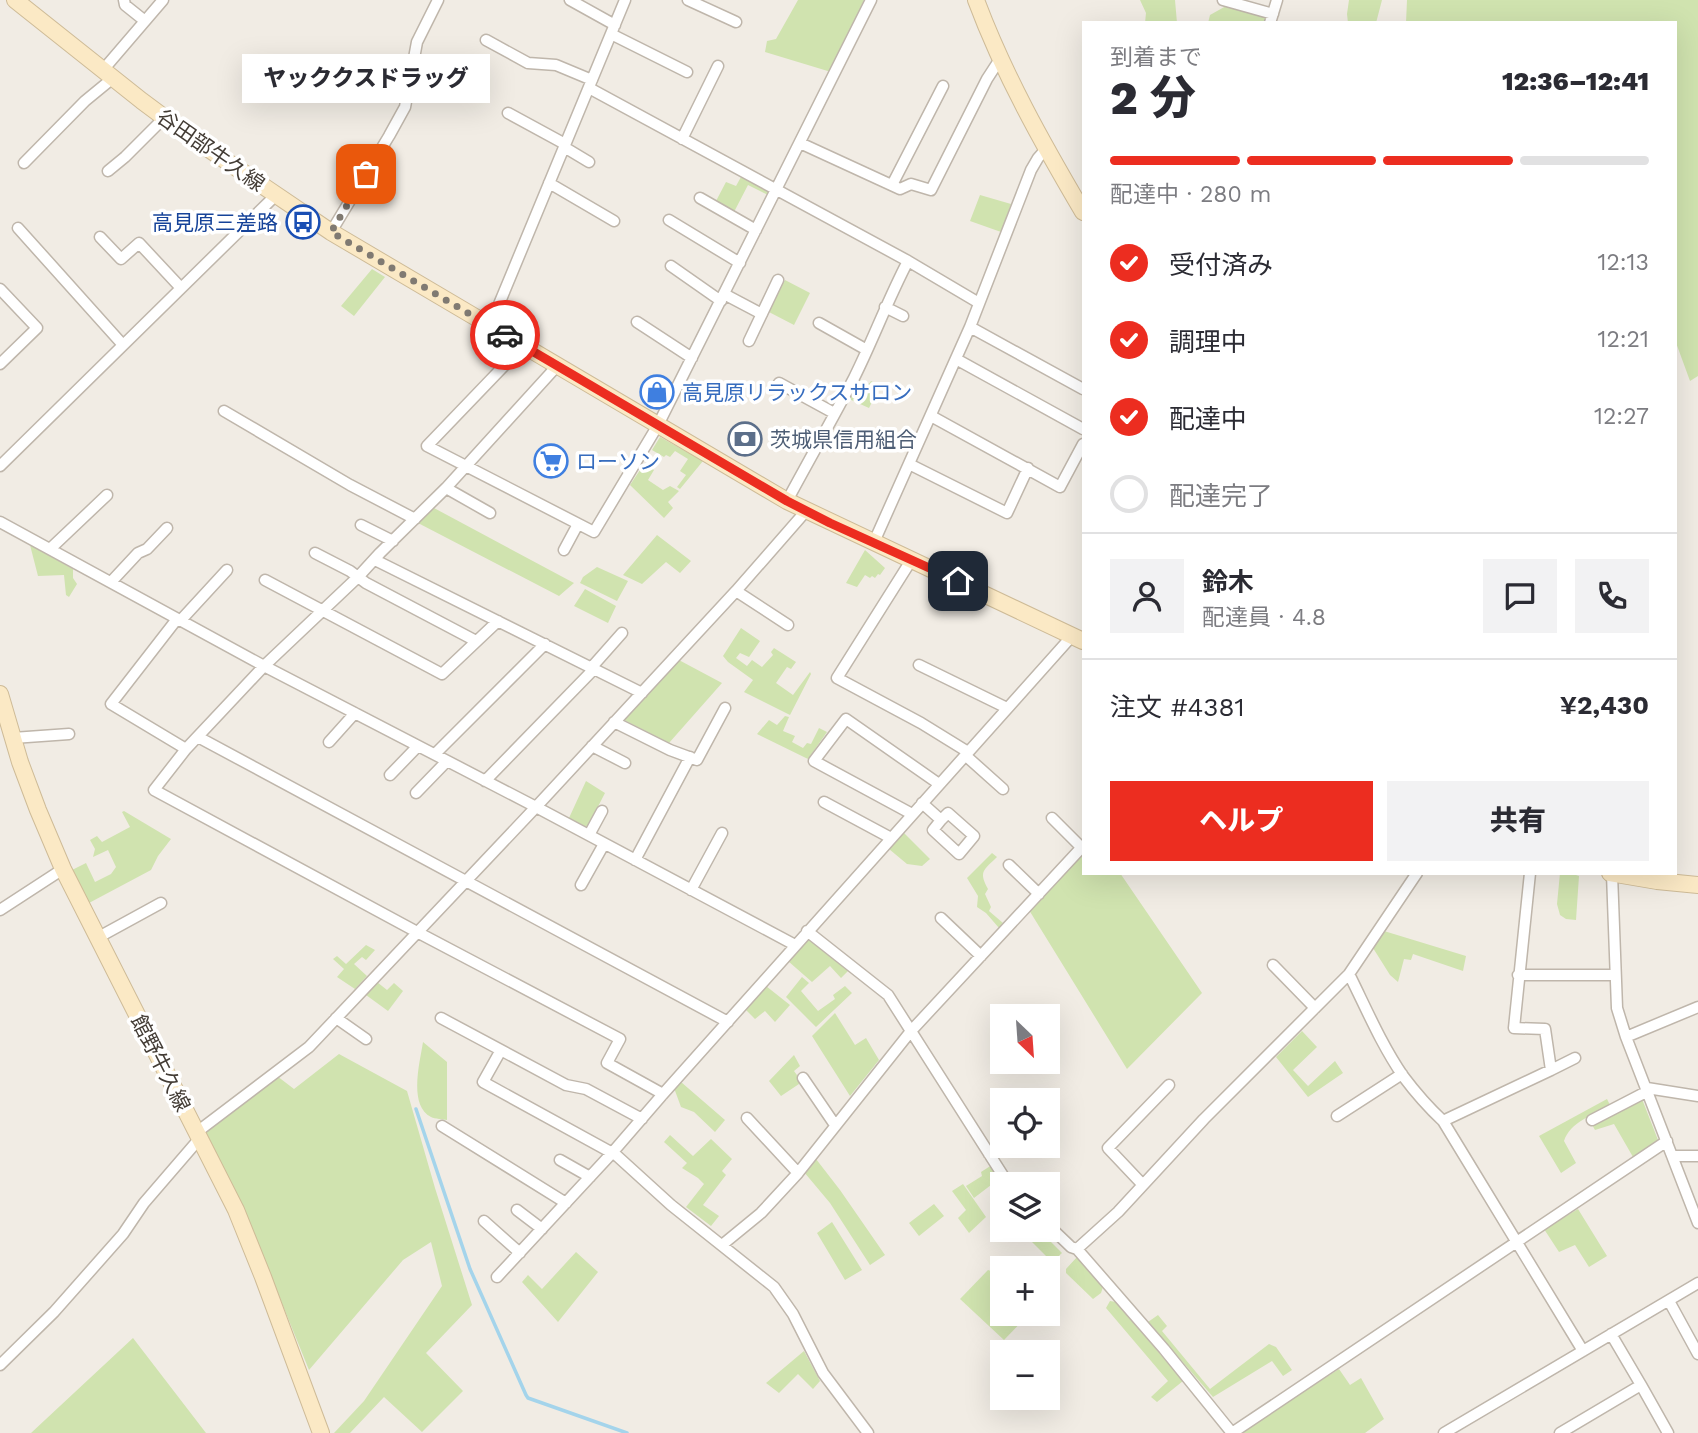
<!DOCTYPE html>
<html lang="ja">
<meta charset="utf-8">
<style>
body{margin:0;font-family:"Work Sans","Noto Sans JP",sans-serif;background:#f2f2f3;color:#2b2b33;height:100vh;display:flex;flex-direction:column;font-size:26px;white-space:nowrap}
*{box-sizing:border-box;margin:0}
p{font-size:23px;color:#7c7c81}
.icon{flex:none;width:38px;height:38px;fill:none;stroke:currentColor;stroke-width:2;stroke-linecap:round;stroke-linejoin:round}
.map{position:relative;flex:1;overflow:hidden}
.side{position:absolute;left:1082px;top:21px;width:595px;height:854px;display:flex;flex-direction:column;background:#fff;border-radius:0px;box-shadow:0 7px 28px #0002}
.side>*{flex:none}
.needle{width:46px;rotate:155deg}
.fabs{position:absolute;left:990px;top:1004px;display:grid;gap:14px}
.fabs a{display:grid;place-items:center;width:70px;height:70px;border-radius:0px;background:#fff;box-shadow:0 7px 28px #0002;font-size:35px}
.pin{position:absolute;display:grid;place-items:center;width:60px;height:60px;color:#fff;margin:-30px;border-radius:14px;box-shadow:0 4px 10px #0006}
.courier{position:absolute;display:grid;place-items:center;width:70px;height:70px;margin:-35px;border:5px solid #ec2d20;border-radius:50%;background:#fff;color:#222;box-shadow:0 2px 9px #0007}
.bubble{position:absolute;height:49px;border-radius:0px;background:#fff;box-shadow:0 7px 28px #0002;font-size:23px;font-weight:800;line-height:49px;text-align:center}
.headline em{font-style:normal;font-weight:800}
.headline div{display:flex;flex-direction:column-reverse}
.headline{display:flex;align-items:center;justify-content:space-between;height:119px;padding:0 28px}
h1{font-size:46px;font-weight:800;line-height:52px}
.bar{display:grid;grid-template-columns:repeat(4,1fr);gap:10px 7px;align-content:center;height:84px;padding:0 28px}
.bar i{height:9px;border-radius:5px;background:#e1e1e2}
.bar .selected{background:#ec2d20}
.bar p{grid-column:span 4}
.line{display:flex;align-items:center;gap:18px;padding:0 28px;border-top:2px solid #e1e1e2}
.line div{flex:1}
.round{display:grid;place-items:center;flex:none;width:74px;height:74px;border-radius:0px;background:#f2f2f3}
ol{padding:0 28px;list-style:none}
li{display:flex;align-items:center;gap:21px;height:77px}
li p{margin-inline-start:auto}
li .icon{padding:7px;border-radius:50%;background:#ec2d20;color:#fff;stroke-width:4}
li:last-child{color:#7c7c81}
li i{width:38px;height:38px;border:4px solid #e1e1e2;border-radius:50%}
.button{display:flex;gap:14px;margin-top:auto;padding:14px 28px}
.button a{flex:1;height:80px;border-radius:0px;background:#ec2d20;color:#fff;font-size:28px;font-weight:800;line-height:80px;text-align:center}
.button a+a{background:#f2f2f3;color:#2b2b33}
.map>svg:first-child{display:block}
.green{fill:#d0e3af}
.lines{fill:none;stroke-linecap:round;stroke-linejoin:round}
.stream{stroke:#a4d4eb;stroke-width:3.5}
.street-casing{stroke:#bfb6ab;stroke-width:13}
.secondary-casing{stroke:#cebb97;stroke-width:18}
.street{stroke:#fff;stroke-width:10}
.secondary{stroke:#fbe9c5;stroke-width:16}
.done{stroke:#807a72;stroke-width:7;stroke-dasharray:0 12.6}
.route{stroke:#ec2d20;stroke-width:9}
.labels{text-anchor:middle;dominant-baseline:central;stroke-width:7;stroke-linejoin:round;paint-order:stroke}
.street-label{font-size:21px;fill:#433c35;stroke:#fff}
.transit-label{font-size:21px;fill:#164399;stroke:#fff;text-anchor:end}
.shop-label{font-size:21px;fill:#366cbe;stroke:#fff;text-anchor:start}
.service-label{font-size:21px;fill:#4e5e75;stroke:#fff;text-anchor:start}
</style>
<div class="map">
<svg width="1698" height="1433" viewBox="0 0 1698 1433">
<rect width="100%" height="100%" fill="#f1ece4"/>
<path class="green" d="M798,0H864L831,72L765,52L767,41L776,39Z
M1140,0H1175L1177,23H1145L1146,13Z
M1349,0H1382L1376,23H1348L1347,14Z
M1407,0H1698V376L1690,381L1675,340V23H1406Z
M1226,6L1266,17L1264,23H1208L1210,15Z
M741,177L770,192L768,195L748,185L734,212L716,201L726,182L736,186Z
M980,195L1011,204L1001,232L970,221Z
M372,269L385,277L354,316L341,306Z
M785,280L810,293L794,325L767,311Z
M858,379L868,385L871,381L880,386L869,408L849,399Z
M660,437L703,461L680,489L677,487L686,475L680,471L688,459L675,451L670,457L666,455L664,457L652,450Z
M644,464L654,470L648,480L663,490L670,486L679,491L668,502L673,508L664,518L630,485Z
M434,508L574,583L559,596L418,523Z
M657,535L691,561L680,573L666,562L642,584L623,575Z
M30,545L73,569V578L77,584L69,597L66,595L64,575L38,576Z
M865,550L885,568L880,575L878,574L875,578L872,576L870,578L865,575L857,587L846,583Z
M597,567L628,581L617,601L580,583L583,577Z
M585,589L616,606L608,623L574,606Z
M741,628L760,641L749,657L740,653L736,658L747,666L752,660L762,667L773,655L771,652L774,648L796,662L791,669L787,667L776,683L793,695L810,672L811,674L790,715L744,692L753,680L728,662L723,656Z
M677,659L722,683L669,743L622,719Z
M785,716L789,717L783,731L795,736L792,742L803,748L807,743L811,744L819,728L827,732L808,759L757,734L769,720L777,725Z
M586,781L605,793L588,826L585,827L569,818Z
M124,811L171,839L158,856L151,870L89,903L72,870L86,863L95,882L111,874L116,867L108,850L93,857L95,849L90,840L97,836L102,842L130,827L122,812Z
M904,833L930,859L922,866L907,864L889,849Z
M992,853L997,857C984,870 978,871 988,889L985,894L991,907L989,911L1003,923L999,928L986,913L977,907L978,896L967,878Z
M1083,854V873H1120L1202,993L1127,1069L1029,910Z
M1560,873H1570L1579,876L1576,920L1566,919L1560,915L1557,904Z
M1384,931L1466,956L1463,971L1413,954L1411,960L1404,959L1398,982L1390,975L1373,948Z
M809,939L848,971L841,978L830,966L812,982L788,961Z
M366,945L375,950L366,960L362,957L354,964L367,976L355,989L337,977L344,969L333,959L337,956L346,964Z
M802,977L809,983L801,991L818,1011L835,999L833,995L845,986L852,993L816,1027L786,997Z
M377,982L387,990L394,983L403,991L388,1011L366,995Z
M766,986L790,1005L775,1022L765,1011L755,1019L746,1010Z
M835,1013L855,1045L866,1038L879,1060L850,1096L812,1036Z
M1302,1031L1317,1047L1293,1070L1308,1086L1335,1061L1343,1073L1308,1097L1276,1057Z
M423,1042L447,1062V1120C443,1119 435,1119 431,1117C408,1105 420,1062 423,1042Z
M339,1054L407,1091L435,1188L472,1305L426,1353L463,1391L422,1432L384,1397L350,1433H334L364,1401L442,1286L431,1242L403,1260L309,1370L245,1212L205,1132L277,1076L294,1089Z
M794,1055L800,1066L794,1071L802,1082L781,1096L769,1081Z
M681,1082L725,1120L715,1132L694,1112L681,1107L674,1088Z
M1607,1099L1610,1105C1593,1115 1570,1122 1564,1141L1576,1163L1561,1173L1539,1136Z
M1642,1099L1658,1140L1651,1146L1633,1157L1614,1124L1595,1130L1591,1123Z
M670,1135L693,1156L711,1139L732,1159L722,1171L726,1175L703,1205L719,1216L711,1226L686,1207L704,1184L698,1178L682,1168L687,1163L664,1142Z
M816,1159L840,1190L885,1255L870,1265L830,1203L804,1172Z
M992,1165L1001,1183L995,1189L991,1185L974,1198L966,1186L982,1176L981,1172Z
M963,1184L986,1217L969,1233L958,1218L966,1210L952,1191Z
M934,1204L944,1216L919,1236L909,1223Z
M1578,1209L1607,1256L1589,1267L1575,1245L1559,1252L1544,1229Z
M832,1222L862,1270L845,1280L817,1233Z
M1020,1230H1039L1062,1253L1048,1266L1041,1269L1039,1266L1047,1257Z
M576,1252L598,1272L558,1322L522,1282L528,1275L542,1289Z
M1077,1257L1103,1287L1101,1293L1093,1299L1066,1273V1269Z
M988,1270L994,1272L1003,1280V1314H1029L1004,1340L960,1299Z
M1110,1301L1116,1302L1183,1381L1157,1402L1151,1397L1168,1381L1106,1308Z
M1158,1315L1167,1326L1162,1331L1210,1389L1269,1344L1276,1347L1292,1370L1283,1376L1272,1361L1213,1397L1148,1322Z
M133,1338L206,1433H31Z
M804,1351L820,1381L813,1389L798,1374L779,1393L766,1383Z
M1339,1369L1350,1385L1361,1378L1384,1419L1365,1433H1239Z"/>
<g class="lines">
<path class="stream" d="M416,1109L470,1269L526,1395L528,1398L627,1433"/>
<defs>
<path id="street" d="M124,0L125,5L145,21
M570,0L615,25
M688,0L736,22
M1223,0L1273,14
M1270,23L1277,0
M611,34L687,72
M486,40L528,63L556,65L592,80
M103,70L163,0
M589,88L908,261L979,303
M508,113L565,144
M682,139L718,66
M800,143L900,189L911,184L931,190L987,79L1000,59
M564,147L589,162
M24,163L85,101L113,78
M108,171L125,157L164,118
M549,183L614,221
M892,185L943,86
M700,198L756,230
M669,220L740,263
M18,228L123,345
M331,232L389,136L405,107L417,42L438,0
M100,237L121,259L139,243L181,288
M671,266L721,301
M0,289L37,328L0,364
M724,294L762,314
M885,307L903,316
M637,322L692,358
M819,323L867,350
M490,326L625,0
M970,327L1083,389
M749,341L778,280
M523,346L427,446L594,532L658,425L871,0
M956,359L1083,429
M557,366L446,488L380,553L358,577L264,666L186,749L154,790L417,932L620,1039L607,1063L663,1094
M779,383L834,413
M224,411L350,485L415,519
M931,416L1060,487L1083,444
M909,464L1007,513L1028,468
M0,466L276,195
M446,488L490,513
M787,501C809,460 832,420 854,378C873,340 888,299 908,261
M0,522L264,666L536,807L795,945
M361,525L393,541
M874,542L970,327L1031,170L1038,158L1046,149
M50,549L107,495
M564,550L578,524
M315,553L350,571L366,583L476,641
M912,559L837,678L921,723L968,752
M375,560L642,693
M265,580L442,674L498,621
M111,582L138,553L147,549L167,528
M736,591L788,625
M177,619L111,704L186,749
M181,620L227,570
M919,665L1007,708
M591,668L622,633
M614,722L670,750L697,760L725,708
M198,737L728,1022
M13,738L69,734
M329,742L355,713
M592,746L625,763
M435,754L545,644
M965,755L1003,789
M390,775L418,746
M485,781L594,669
M416,793L447,761
M824,802L891,838
M922,803L941,820L933,830L959,854L974,836L948,813L941,820
M912,814L814,761L846,719L939,784
M1052,818L1082,848
M589,835L602,811
M635,860L690,757
M1009,865L1039,894
M1612,874L1617,1008L1626,1037L1698,1223
M581,885L604,844
M691,890L722,833
M0,910L63,869
M941,918L981,956
M807,931L888,995L1009,1185
M97,938L161,903
M1273,965L1315,1008
M1349,974C1366,1008 1381,1044 1403,1076C1415,1092 1428,1107 1443,1121L1583,1351
M1518,975H1615
M336,1018L366,1039
M441,1018L566,1085L586,1089L642,1119
M1626,1037L1698,1007
M501,1050L483,1082L616,1155L671,1205L774,1287L793,1314L823,1373L868,1433
M1551,1070L1575,1058
M803,1078L835,1125
M1647,1088L1698,1096
M1337,1116L1402,1074
M747,1118L798,1173
M1592,1120L1648,1091
M1443,1121L1551,1070L1545,1029L1514,1028L1530,873
M442,1126L566,1203
M197,1132L309,1047L536,807L736,591L806,511
M989,1154L1003,1145
M1672,1156H1698
M560,1160L590,1177
M1143,1185L1108,1148L1169,1085
M517,1210L542,1229
M484,1221L520,1253
M1048,1225L1071,1247L1077,1249L1164,1349L1232,1433
M722,1245L761,1213L798,1173L911,1031L1083,846
M1077,1249L1118,1212L1204,1119L1349,974L1417,873
M497,1277L612,1153L663,1094L1072,636
M1669,1301L1698,1354
M0,1365L54,1312L123,1234L144,1203L200,1138
M1641,1385L1668,1433
M1232,1433L1667,1141
M1444,1433L1698,1283
M1560,1433L1641,1385L1611,1334"/>
<path id="secondary" d="M15,0L142,101L185,133L331,232L787,501L1083,641
M976,0C1004,75 1043,144 1083,212
M0,694L20,762L38,810L63,869L236,1210L263,1277L321,1433
M1610,873L1657,881L1698,885"/>
</defs>
<use href="#street" class="street-casing"/>
<use href="#secondary" class="secondary-casing"/>
<use href="#street" class="street"/>
<use href="#secondary" class="secondary"/>
</g>
<g class="lines">
<path class="done" d="M366,174L331,232L505,335"/>
<path class="route" d="M505,335L787,501L830,523L958,581"/>
</g>
<defs>
<symbol id="bus-ring" viewBox="-11 -11 22 22"><circle r="9.5" fill="#fff" stroke="#1a4fb4" stroke-width="1.5"/><path d="M-5-6H5V4H4V6H2V4H-2V6H-4V4H-5ZM-3.5-4V0h7V-4ZM-3.5 1.2v1.5H-2V1.2ZM2 1.2v1.5H3.5V1.2Z" fill="#1a4fb4"/></symbol>
<symbol id="shop-ring" viewBox="-11 -11 22 22"><circle r="9.5" fill="#fff" stroke="#3f7fe0" stroke-width="1.5"/><path d="M-5-2.5h2.3a2.7 3.5 0 0 1 5.4 0H5L5.5 6h-11ZM-1.5-2.5h3a1.5 2.3 0 0 0-3 0Z" fill="#3f7fe0"/></symbol>
<symbol id="bank-ring" viewBox="-11 -11 22 22"><circle r="9.5" fill="#fff" stroke="#5c6f8a" stroke-width="1.5"/><path d="M-6-4H6V4H-6ZM0-2.3a2.3 2.3 0 1 0 0 4.6a2.3 2.3 0 1 0 0-4.6Z" fill="#5c6f8a"/></symbol>
<symbol id="supermarket-ring" viewBox="-11 -11 22 22"><circle r="9.5" fill="#fff" stroke="#3f7fe0" stroke-width="1.5"/><path d="M-6-5.5h2.5l.6 2H6L4.5 2H-2.5L-4.4-4H-6ZM-1.5 3.2a1.3 1.3 0 1 0 .1 0ZM3 3.2a1.3 1.3 0 1 0 .1 0Z" fill="#3f7fe0"/></symbol>
</defs>
<g fill-rule="evenodd">
<use href="#bus-ring" x="284" y="203" width="38" height="38"/>
<use href="#shop-ring" x="638" y="373" width="38" height="38"/>
<use href="#bank-ring" x="726" y="420" width="38" height="38"/>
<use href="#supermarket-ring" x="532" y="442" width="38" height="38"/>
</g>
<g class="labels">
<g class="street-label">
<text transform="translate(211 150) rotate(35)">谷田部牛久線</text>
<text transform="translate(161 1063) rotate(63)">館野牛久線</text>
</g>
<g class="transit-label">
<text x="278" y="222">高見原三差路</text>
</g>
<g class="shop-label">
<text x="682" y="392">高見原リラックスサロン</text>
<text x="576" y="461">ローソン</text>
</g>
<g class="service-label">
<text x="770" y="439">茨城県信用組合</text>
</g>
</g>
</svg>
<div class="fabs">
<a><svg class="needle" viewBox="-14 -14 28 28"><path d="M0-13l5 13h-10z" fill="#e53935"/><path d="M0 13l5-13h-10z" fill="#7c7c81"/></svg></a>
<a><svg class="icon" aria-label="locate" viewBox="0 0 24 24"><circle cx="12" cy="12" r="6"/><path d="M12 2v4M12 18v4M2 12h4M18 12h4"/></svg></a>
<a><svg class="icon" aria-label="layers" viewBox="0 0 24 24"><path d="M12 4l9 5-9 5-9-5zM3 14l9 5 9-5"/></svg></a>
<a>+</a>
<a>−</a>
</div>
<div class="pin" style="left:366px;top:174px;background:#ea580c"><svg class="icon" aria-label="bag" viewBox="0 0 24 24"><path d="M5 8h14l-1 12H6zM9 8a3 3 0 0 1 6 0"/></svg></div>
<div class="pin" style="left:958px;top:581px;background:#1f2937"><svg class="icon" aria-label="home" viewBox="0 0 24 24"><path d="M3 11l9-7 9 7M6 9v11h12V9"/></svg></div>
<div class="courier" style="left:505px;top:335px"><svg class="icon" aria-label="car" viewBox="0 0 24 24"><path d="M5 17H2v-5l4-1 3-4h7l3 4 3 1v5h-3M9 17h6M6 11h13"/><circle cx="7" cy="17" r="2"/><circle cx="17" cy="17" r="2"/></svg></div>
<div class="bubble" style="left:242px;top:54px;width:248px">ヤッククスドラッグ</div>
<section class="side">
<div class="headline"><div><h1>2 分</h1><p>到着まで</p></div><em>12:36–12:41</em></div>
<div class="bar"><i class="selected"></i><i class="selected"></i><i class="selected"></i><i></i><p>配達中 · 280 m</p></div>
<ol>
<li><svg class="icon" aria-label="check" viewBox="0 0 24 24"><path d="M5 12l5 5 9-10"/></svg>受付済み<p>12:13</p></li>
<li><svg class="icon" aria-label="check" viewBox="0 0 24 24"><path d="M5 12l5 5 9-10"/></svg>調理中<p>12:21</p></li>
<li><svg class="icon" aria-label="check" viewBox="0 0 24 24"><path d="M5 12l5 5 9-10"/></svg>配達中<p>12:27</p></li>
<li><i></i>配達完了</li>
</ol>
<div class="line" style="height:126px"><a class="round"><svg class="icon" aria-label="person" viewBox="0 0 24 24"><circle cx="12" cy="8" r="4"/><path d="M4 21q1-7 8-7t8 7"/></svg></a><div><b>鈴木</b><p>配達員 · 4.8</p></div><a class="round"><svg class="icon" aria-label="chat" viewBox="0 0 24 24"><path d="M4 5h16v11H9l-5 4z"/></svg></a><a class="round"><svg class="icon" aria-label="phone" viewBox="0 0 24 24"><path d="M5 4h4l2 5-3 2q2 4 5 5l2-3 5 2v4C11 20 4 13 5 4z"/></svg></a></div>
<div class="line" style="height:91px"><div>注文 #4381</div><b>¥2,430</b></div>
<div class="button"><a>ヘルプ</a><a>共有</a></div>
</section>
</div>
